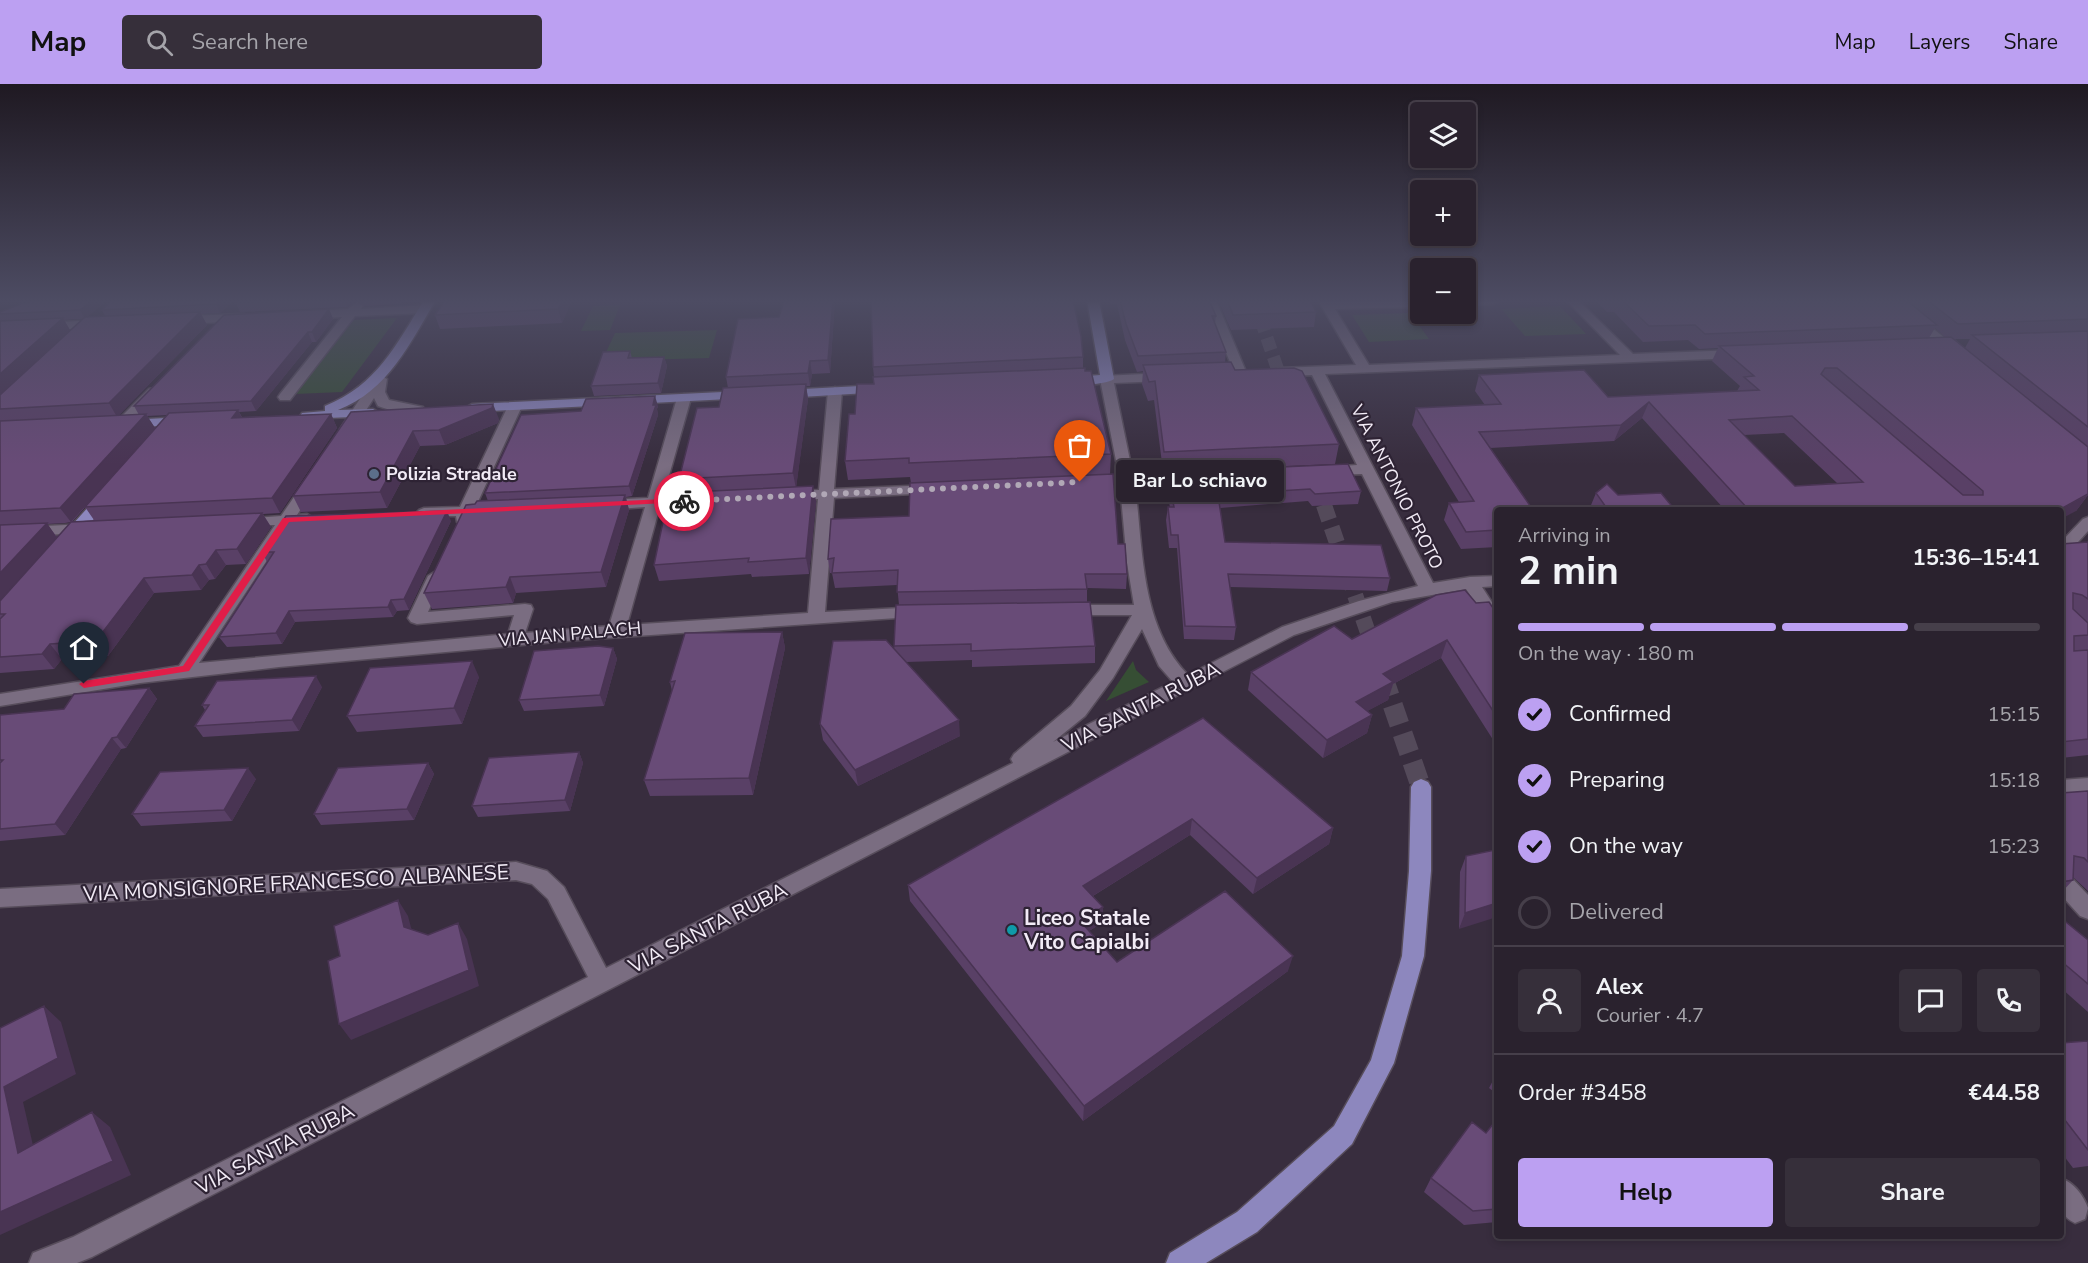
<!DOCTYPE html>
<meta charset="utf-8">
<style>
body{margin:0;font-family:"Nunito Sans",sans-serif;background:#362f3a;color:#f1f3f6;height:100vh;display:flex;flex-direction:column;font-size:22px;white-space:nowrap}
*{box-sizing:border-box;margin:0}
p{font-size:20px;color:#a5a4aa}
.icon{flex:none;width:33px;height:33px;fill:none;stroke:currentColor;stroke-width:2;stroke-linecap:round;stroke-linejoin:round}
.map{position:relative;flex:1;overflow:hidden}
.details{position:absolute;left:1494px;top:423px;width:570px;height:732px;display:flex;flex-direction:column;background:#2a222e;border-radius:6px;box-shadow:0 3px 9px #0003,0 0 0 2px #463f4a}
.details>*{flex:none}
.buttons{position:absolute;left:1410px;top:18px;display:grid;gap:12px}
.buttons a{display:grid;place-items:center;width:66px;height:66px;border-radius:6px;background:#2a222e;box-shadow:0 3px 9px #0003,0 0 0 2px #463f4a;font-size:30px}
.pin{position:absolute;display:grid;place-items:center;width:51px;height:51px;color:#fff;margin:-62px -26px;border-radius:50% 50% 50% 0;rotate:-45deg;box-shadow:0 0 6px #0007}
.pin .icon{rotate:45deg}
.courier{position:absolute;display:grid;place-items:center;width:60px;height:60px;margin:-30px;border:4px solid #e11d48;border-radius:50%;background:#fff;color:#222;box-shadow:0 2px 8px #0007}
.bubble{position:absolute;height:42px;border-radius:6px;background:#2a222e;box-shadow:0 3px 9px #0003,0 0 0 2px #463f4a;font-size:20px;font-weight:700;line-height:42px;text-align:center}
.overview em{font-style:normal;font-weight:700}
.overview div{display:flex;flex-direction:column-reverse}
.overview{display:flex;align-items:center;justify-content:space-between;height:102px;padding:0 24px}
h1{font-size:39px;font-weight:700;line-height:45px}
.bar{display:grid;grid-template-columns:repeat(4,1fr);gap:9px 6px;align-content:center;height:72px;padding:0 24px}
.bar i{height:8px;border-radius:4px;background:#463f4a}
.bar .current{background:#bca0f2}
.bar p{grid-column:span 4}
.line{display:flex;align-items:center;gap:15px;padding:0 24px;border-top:2px solid #463f4a}
.line div{flex:1}
.round{display:grid;place-items:center;flex:none;width:63px;height:63px;border-radius:6px;background:#362f3a}
ol{padding:0 24px;list-style:none}
li{display:flex;align-items:center;gap:18px;height:66px}
li p{margin-inline-start:auto}
li .icon{padding:6px;border-radius:50%;background:#bca0f2;color:#111;stroke-width:4}
li:last-child{color:#a5a4aa}
li i{width:33px;height:33px;border:3px solid #463f4a;border-radius:50%}
.action{display:flex;gap:12px;margin-top:auto;padding:12px 24px}
.action a{flex:1;height:69px;border-radius:6px;background:#bca0f2;color:#111;font-size:24px;font-weight:700;line-height:69px;text-align:center}
.action a+a{background:#362f3a;color:#f1f3f6}
header{display:flex;align-items:center;gap:36px;box-sizing:border-box;height:84px;padding:0 30px;background:#bca0f2;color:#111}
header strong{font-size:28px}
nav{display:flex;gap:33px;margin-inline-start:auto;font-size:21px}
.search{width:420px;height:54px;background:#362f3a;display:flex;align-items:center;gap:15px;box-sizing:border-box;padding:0 21px;border-radius:6px;color:#a5a4aa;font-size:22px}
.map>svg:first-child{display:block}
.green{fill:#364e34}
.lines{fill:none;stroke-linecap:round;stroke-linejoin:round}
.major-tunnel-far2{stroke:#544a5a;stroke-width:13;stroke-dasharray:13 7;stroke-linecap:butt}
.major-tunnel-far1{stroke:#544a5a;stroke-width:16;stroke-dasharray:16 8;stroke-linecap:butt}
.major-tunnel{stroke:#544a5a;stroke-width:20;stroke-dasharray:20 10;stroke-linecap:butt}
.minor-casing{stroke:#574d5b;stroke-width:3}
.major-casing{stroke:#574d5b;stroke-width:3}
.minor{fill:#7a6d81;fill-rule:evenodd}
.major{fill:#8d87be;fill-rule:evenodd}
.wall{fill:#594066;fill-rule:evenodd}
.shaded-wall{fill:#493453}
.building{fill:#684b77;stroke:#493453;stroke-width:1.5;fill-rule:evenodd}
.route{fill:#e11d48}
.done{stroke:#b1a8b6;stroke-width:6;stroke-dasharray:0 10.8}
.service-dot{fill:#5c6f8a;stroke:#2e2334;stroke-width:2}
.culture-dot{fill:#0f9aa8;stroke:#2e2334;stroke-width:2}
.labels{text-anchor:middle;dominant-baseline:central;stroke-width:4.5;stroke-linejoin:round;paint-order:stroke}
.poi-label{font-size:18px;font-weight:bold;fill:#f2ebf6;stroke:#2e2334;text-anchor:start}
.street-label{font-size:18px;fill:#f2ebf6;stroke:#2e2334}
.near-street-label{font-size:21px;fill:#f2ebf6;stroke:#2e2334}
.near-poi-label{font-size:21px;font-weight:bold;fill:#f2ebf6;stroke:#2e2334;text-anchor:start}
</style>
<header>
<strong>Map</strong>
<div class="search"><svg class="icon" aria-label="search" viewBox="0 0 24 24"><circle cx="10" cy="10" r="6"/><path d="M15 15l6 6"/></svg>Search here</div>
<nav><a>Map</a><a>Layers</a><a>Share</a></nav>
</header>
<div class="map">
<svg width="2088" height="1179" viewBox="0 0 2088 1179">
<rect width="100%" height="100%" fill="#382d3e"/>
<path class="green" d="M620,221L610,246L581,247L593,222Z
M1560,222L1586,250L1525,252L1501,225Z
M1410,229L1429,255L1369,258L1352,231Z
M397,234L342,308L295,310L354,236Z
M717,246L709,274L602,277L615,249Z
M1133,577L1136,586L1149,598L1106,617Z"/>
<g class="lines">
<path class="major-tunnel-far2" d="M1254,216L1285,307"/>
<path class="major-tunnel-far1" d="M1316,398L1384,595"/>
<path class="major-tunnel" d="M1383,593L1421,703"/>
<defs>
<path id="minor" d="M1204,216H1216L1247,290L1246,293L1241,294L1235,290Z
M1318,216H1330L1331,218L1420,216V223L1335,225L1369,281L1620,271L1566,216H1578L1633,270L1737,266L1743,270L1737,274L1325,290L1433,499L1470,493L1497,492V502L1482,503L1497,526V545L1491,543L1466,505L1392,518L1294,551L92,1173L77,1179H29L33,1169L73,1153L588,893L548,815L532,800L516,796L0,823V805L516,778L547,787L564,803L606,884L1013,679L1011,675L1014,670L1071,622L1100,586L1132,531H1068L1062,530L1060,526L1062,522L1068,521H1134L1127,479L1120,401L1089,402L1082,398L1089,394L1119,392L1100,295L1102,292L1165,289L1171,293L1165,297L1114,299L1133,391L1191,389L1198,393L1191,397L1135,400C1143,464 1140,542 1188,591L1282,543L1359,517L1418,502L1362,390L1326,391L1319,387L1326,383L1357,381L1312,291L1279,292L1273,288L1279,284L1356,281ZM1142,545L1159,582L1173,598L1053,658L1085,632L1113,594Z
M1466,216H1500L1494,220L1466,221Z
M1884,216H1897L1960,266L1962,269L1960,272H1952Z
M357,218L363,222L361,225L425,221L431,225L425,229L355,232L290,316H280L278,313L280,310L342,233L307,235L303,234V228L348,225Z
M243,230L247,231V237L181,240L175,236L181,232Z
M99,236L105,240L103,243L0,249V241Z
M380,291L387,295L385,308L389,316L423,323L425,326C414,335 391,326 378,322L374,314L352,348H342L340,345L375,292Z
M835,303L842,307L834,405L933,401L940,405L933,409L834,414L825,528L920,523L926,524L928,528L926,532L578,556L279,583L140,599L0,622V610L179,582L275,441H239L236,438L239,435L281,432L305,397L310,396L317,400L297,431L307,430L315,435L307,440H291L199,579L508,550L514,531L417,540L411,538L408,534L428,492L436,487L444,492L428,528L525,520L531,521L533,525L525,549L609,542L645,423L604,426L596,421L604,416L648,414L677,314L684,310L691,314L663,413L690,411L698,416L690,421L660,422L627,541L808,529L818,415L790,417L782,412L790,407L819,406L828,307Z
M154,304L159,305L161,308L159,311L127,343H117L115,340L117,337L149,305Z
M515,318L522,322L476,422L491,423L494,426L491,429L471,431L467,438H457L456,432H419L416,429L419,426L424,424L460,423L508,322Z
M2088,433V447L2069,468L2061,469V458L2083,435Z
M88,440L96,445L94,448L0,454V444Z
M2088,694V708L2061,712V696Z
M2061,788L2069,791L2088,811V835L2080,832L2061,811Z
M2061,1094C2074,1099 2083,1111 2088,1124L2085,1135L2075,1139C2055,1130 2061,1113 2061,1094Z"/>
<path id="major" d="M424,216H436C410,259 388,307 338,326L373,325L380,329L378,332L302,335L300,332L302,329L325,327V322C377,301 396,261 424,216Z
M1087,216H1099L1114,295C1107,301 1069,303 1062,297L1064,294L1100,291Z
M879,301L886,305L884,308L784,314L777,310L784,306Z
M744,307L749,308L751,311L749,314L472,328L465,324L472,320Z
M184,333L189,334L191,337L189,340L128,344L121,340L128,336Z
M106,407L111,409L114,412L111,415L75,457H63L61,454L63,451L101,409Z
M1421,695L1428,698L1431,703V787L1424,872L1394,979L1352,1060L1257,1148L1206,1179H1166L1170,1169L1237,1128L1334,1042L1371,976L1402,872L1409,787L1411,703L1414,698Z"/>
</defs>
<use href="#minor" class="minor-casing"/>
<use href="#major" class="major-casing"/>
<use href="#minor" class="minor"/>
<use href="#major" class="major"/>
</g>
<path class="wall" d="M42,216H107L87,233L105,232L102,226L112,216H234L220,229L201,230L207,241L119,331H139L134,322L329,225L333,235L316,258H312L256,327L239,328L242,333L331,330L337,344L280,429L263,430L271,443L246,480L226,481L215,495L209,496L201,506L154,509L108,572L62,575L54,585L0,589V228ZM75,235H83L70,246L64,236ZM167,331L85,423L94,436L72,438L155,344L147,332ZM71,438L57,453L47,440L65,439Z
M239,216H403L400,220L363,222L361,217L358,216L347,223L240,228L236,219Z
M445,216H572L562,239L440,245L435,231Z
M784,216H835L830,289L812,290L810,302H806L808,315L796,403L816,417L809,490L752,493L751,490L659,497L654,481L682,408L679,395L719,323L728,304L726,293L779,233Z
M1109,216H1209L1216,232L1215,240L1226,268L1225,278L1235,286L1339,360L1335,380L1163,387L1154,316L1148,317L1142,300L1143,287L1137,288L1125,256L1117,220H1111Z
M1218,216H1310L1316,228L1314,243L1231,246Z
M1595,216H2088V411L2076,427L2061,426H1725L1642,334L1614,357L1490,364L1497,426V463L1461,465L1444,436L1449,419L1459,418L1412,341L1416,324L1485,321L1475,307L1479,291L1608,313L1737,307L1740,302L1712,277L1718,264L1699,265L1688,256L1643,258L1614,228H1607ZM1935,244L1945,253L1929,254ZM1955,255H1970L1965,264ZM1784,349L1837,399L1795,402L1744,351Z
M630,267L632,274L664,273L667,282L661,309L594,312L591,302Z
M1083,273V284L1111,370L1110,390L1118,460L1127,490L1126,505L1087,504V518L1095,562V579L972,583V576L906,578L960,652L858,702L823,656L820,640L894,565L899,521L897,501L835,504L832,489H830L828,475L909,432L911,399L910,393L848,396L845,377L855,330L874,300V293L873,283Z
M658,322L657,325L658,331L632,412L626,413L629,426L606,503L516,509L513,519L432,525L424,509L475,420L488,417L485,409L581,327Z
M351,328L499,335L498,339L445,361L420,362L387,424L301,428L293,412Z
M1167,388L1361,407L1358,420L1312,422L1308,417L1220,424L1225,458L1390,494L1387,507L1230,503L1236,543L1234,556L1184,555L1177,464H1169L1166,436L1168,423H1170L1165,401Z
M1596,409L1618,411L1675,426H1589Z
M451,437L409,526L397,527L393,533L295,538L282,560L227,563L219,553L267,478L262,468Z
M2088,458V671L2061,674V460Z
M1476,519L1497,527V662L1441,574L1393,600L1388,616L1367,627L1372,631L1367,649L1323,674L1248,606L1251,588L1352,555Z
M782,548L785,564L753,711L650,712L644,696L672,607L670,598Z
M613,564L617,575L604,622L524,627L519,616Z
M479,593L462,640L357,648L347,632Z
M322,603L299,647L203,653L195,642L205,626L202,621Z
M149,604L157,615L126,664L121,665L65,751L0,757V631L64,625Z
M1203,634L1333,744L1329,760L1253,810L1190,751L1093,812L1103,823L1102,839L1089,847L1117,878L1288,887L1083,1037L910,817L908,801Z
M579,668L583,679L570,727L478,733L472,722Z
M428,679L434,690L414,736L321,741L314,730Z
M256,695L232,737L141,742L132,730Z
M2088,707V807L2073,793V796L2061,809V709Z
M1497,770L1459,845L1460,788L1466,772Z
M2061,834L2088,856V928L2061,904Z
M2088,958V1082L2073,1084L2061,1068V959Z
M1497,989V1010L1489,1004Z
M1497,1035V1138L1464,1141L1424,1108L1431,1094L1486,1049Z"/>
<path class="shaded-wall" d="M92,216H107L85,235L80,226Z
M221,216H234L220,229L216,220Z
M344,216H358L347,223Z
M563,216H572L562,239L558,225Z
M833,216H835L830,289L828,276Z
M329,225L333,235L316,258L312,248Z
M200,228L207,241L117,333L109,319Z
M63,234L71,248L0,313V290Z
M308,248L312,258L256,327L251,317Z
M664,273L667,282L661,309L658,299Z
M810,277L812,290L810,302L808,289Z
M806,300L808,315L796,405L793,389Z
M655,312L658,322L657,325L658,331L632,412L629,402Z
M1649,318L1642,334L1614,357L1621,341Z
M493,320L499,335L498,339L445,361L439,346Z
M238,326L245,340L232,334Z
M146,330L155,344L71,438L60,424Z
M331,330L337,344L280,429L272,414Z
M413,347L420,362L387,424L380,408Z
M813,402L816,417L809,490L806,474Z
M625,411L629,426L606,503L601,488Z
M2088,411L2076,427L2061,435V426H2059Z
M447,427L451,437L409,526L404,515Z
M262,429L271,443L246,480L237,465Z
M47,439L57,454L0,518V489Z
M216,466L226,481L215,495L206,480Z
M199,481L209,496L201,506L192,491Z
M510,493L516,509L513,519L506,503Z
M144,494L154,509L108,572L96,557Z
M391,516L397,527L393,533L388,523Z
M289,527L295,538L282,560L276,549Z
M782,548L785,564L753,711L749,694Z
M1447,556L1441,574L1393,600L1388,616L1351,636L1356,618L1383,590Z
M50,560L62,575L54,585L42,570Z
M613,564L617,575L604,622L600,611Z
M472,577L479,593L462,640L454,624Z
M316,592L322,603L299,647L292,636Z
M149,604L157,615L126,664L117,653Z
M1372,631L1367,649L1323,674L1327,656Z
M959,636L960,652L858,702L855,686Z
M112,654L121,665L65,751L55,740Z
M579,668L583,679L570,727L565,716Z
M428,679L434,690L414,736L407,725Z
M248,684L256,695L232,737L224,726Z
M1192,735L1190,751L1083,818V802Z
M1333,744L1329,760L1253,810L1257,794Z
M398,816L408,832L415,859L404,843Z
M1497,819V833L1459,845L1465,829Z
M1103,823L1102,839L1079,853L1080,837Z
M458,839L467,855L479,902L351,956L339,940Z
M1293,872L1288,887L1083,1037L1084,1022Z
M44,922L61,938L76,990L23,1018L38,1083L18,1069L4,1003Z
M92,1028L110,1043L131,1091L0,1151V1128Z"/>
<path class="building" d="M42,216H92L80,226L0,230V228L23,219Z
M112,216H221L216,220L102,226Z
M239,216H311L236,219Z
M445,216H563L558,225L435,231Z
M784,216H833L828,276L810,277L808,289L726,293L738,235L779,233Z
M871,216H1073L1081,252L1083,273L873,283Z
M1120,216H1209L1216,232H1212L1226,268L1138,272L1126,240Z
M1227,216H1310L1316,228L1233,231Z
M1622,216H1906L1937,241L1705,250L1695,241L1649,242Z
M1927,216H2088V235L1958,240Z
M329,225L312,248H308L251,317L134,322L224,231Z
M200,228L109,319L0,325V311L85,233Z
M63,234L0,290V237Z
M2088,247V343L1972,251Z
M1951,253L2088,363V410L2059,426H1897L1893,423L1835,426H1749L1649,318L1621,341L1479,348L1533,426H1497V446L1466,448L1449,419L1474,417L1416,324L1501,320L1479,291L1584,286L1608,313L1759,306L1744,293L1754,292L1719,262ZM1825,284H1837L1983,407V411H1963L1821,290ZM1792,332L1863,398L1795,402L1729,336Z
M630,267L628,274L664,273L658,299L591,302L603,268Z
M1231,278L1235,286L1294,284L1302,287L1339,360L1164,368L1155,297L1149,298L1143,281Z
M1085,284V287H1091L1111,370L909,379V374L845,377L849,330H855L857,300H874L873,293Z
M806,300L793,389L679,395L697,324L719,323L723,304Z
M655,312L653,321H656L629,402L485,409L521,331L581,327L586,315Z
M493,320L492,324L439,346L413,347L380,408L293,412L351,328Z
M238,326L232,334L331,330L272,414L85,423L169,329Z
M146,330L60,424L0,427V337Z
M1348,380L1361,407L1315,410L1310,405L1218,411L1225,458L1381,461L1390,494L1228,490L1236,543L1185,542L1178,451H1171L1168,423H1174L1167,388Z
M1113,390L1118,460H1125L1127,490H1085L1087,505L897,508L898,486L832,489L834,474L828,475L831,435L909,432L910,399Z
M1607,400L1618,411L1661,409L1675,426H1608L1596,409Z
M813,402L806,474L748,478L749,474L654,481L669,409Z
M625,411L601,488L510,493L506,503L424,509L466,421L475,420L477,417Z
M447,427L404,515L391,516L388,523L289,527L276,549L219,553L274,468H262L286,432Z
M262,429L237,465L216,466L206,480L199,481L192,491L144,494L96,557L50,560L42,570L0,573V535L5,530H0V517L71,438Z
M47,439L0,489V441Z
M2088,458V515L2082,511L2073,509V525L2088,539V551L2074,552V567L2088,566V655L2061,658V460Z
M1465,506L1476,519L1489,518L1495,527H1497V633L1447,556L1383,590L1393,598L1356,618L1372,631L1327,656L1251,588L1334,542L1352,555L1436,511Z
M1090,518L1095,562L971,567V560L894,562L896,521Z
M782,548L749,694L644,696L675,597L670,598L685,549Z
M886,556L959,636L855,686L820,640L833,557Z
M598,562L613,564L600,611L519,616L534,567Z
M472,577L454,624L347,632L370,584Z
M316,592L292,636L195,642L209,621H202L217,597Z
M149,604L117,653L112,654L55,740L0,745V679L3,676H0V631L64,625L74,610Z
M1203,634L1333,744L1257,794L1192,735L1083,802L1103,823L1080,837L1117,878L1225,807L1293,872L1084,1022L908,801Z
M579,668L565,716L472,722L489,674Z
M428,679L407,725L314,730L338,684Z
M248,684L224,726L132,730L160,688Z
M2088,707V778L2084,774L2074,772L2073,796L2061,798V709Z
M1495,766L1497,770V819L1465,829L1466,772Z
M398,816L404,843L428,851L458,839L469,886L339,940L328,877L340,872L334,842Z
M2061,834L2088,856V900L2061,877Z
M44,922L58,974L4,1003L18,1069L92,1028L113,1077L0,1128V944Z
M2087,957L2088,958V1066L2061,1031V959Z
M1497,1035V1125L1473,1127L1431,1094L1472,1038L1486,1049Z"/>
<linearGradient id="sky" x2="0" y2="1"><stop stop-color="#1f1922"/><stop offset="0.57" stop-color="#4d4c63"/><stop offset="1" stop-color="#4d4c63" stop-opacity="0"/></linearGradient>
<rect width="2088" height="381" fill="url(#sky)"/>
<path class="route" d="M684,414L688,417L687,418L289,438L189,587L84,604L79,600L84,597L183,582L283,434Z"/>
<g class="lines">
<path class="done" d="M684,417L1080,398"/>
</g>
<circle class="service-dot" cx="374" cy="390" r="6"/>
<circle class="culture-dot" cx="1012" cy="846" r="6"/>
<g class="labels">
<g class="poi-label">
<text x="386" y="390">Polizia Stradale</text>
</g>
<g class="street-label">
<text transform="translate(1397 403) rotate(63)">VIA ANTONIO PROTO</text>
<text transform="translate(570 550) rotate(-5)">VIA JAN PALACH</text>
</g>
<g class="near-street-label">
<text transform="translate(1141 623) rotate(-27)">VIA SANTA RUBA</text>
<text transform="translate(296 799) rotate(-3)">VIA MONSIGNORE FRANCESCO ALBANESE</text>
<text transform="translate(708 844) rotate(-27)">VIA SANTA RUBA</text>
<text transform="translate(275 1065) rotate(-27)">VIA SANTA RUBA</text>
</g>
<g class="near-poi-label">
<text x="1024" y="834">Liceo Statale<tspan x="1024" dy="24">Vito Capialbi</tspan></text>
</g>
</g>
</svg>
<div class="buttons">
<a><svg class="icon" aria-label="layers" viewBox="0 0 24 24"><path d="M12 4l9 5-9 5-9-5zM3 14l9 5 9-5"/></svg></a>
<a>+</a>
<a>−</a>
</div>
<div class="pin" style="left:1080px;top:398px;background:#ea580c"><svg class="icon" aria-label="bag" viewBox="0 0 24 24"><path d="M5 8h14l-1 12H6zM9 8a3 3 0 0 1 6 0"/></svg></div>
<div class="pin" style="left:84px;top:600px;background:#1f2937"><svg class="icon" aria-label="home" viewBox="0 0 24 24"><path d="M3 11l9-7 9 7M6 9v11h12V9"/></svg></div>
<div class="courier" style="left:684px;top:417px"><svg class="icon" aria-label="bike" viewBox="0 0 24 24"><circle cx="6" cy="16" r="4"/><circle cx="18" cy="16" r="4"/><path d="M6 16l4-8h5l3 8M10 8l3 8H6M13 5h3"/></svg></div>
<div class="bubble" style="left:1116px;top:376px;width:168px">Bar Lo schiavo</div>
<section class="details">
<div class="overview"><div><h1>2 min</h1><p>Arriving in</p></div><em>15:36–15:41</em></div>
<div class="bar"><i class="current"></i><i class="current"></i><i class="current"></i><i></i><p>On the way · 180 m</p></div>
<ol>
<li><svg class="icon" aria-label="check" viewBox="0 0 24 24"><path d="M5 12l5 5 9-10"/></svg>Confirmed<p>15:15</p></li>
<li><svg class="icon" aria-label="check" viewBox="0 0 24 24"><path d="M5 12l5 5 9-10"/></svg>Preparing<p>15:18</p></li>
<li><svg class="icon" aria-label="check" viewBox="0 0 24 24"><path d="M5 12l5 5 9-10"/></svg>On the way<p>15:23</p></li>
<li><i></i>Delivered</li>
</ol>
<div class="line" style="height:108px"><a class="round"><svg class="icon" aria-label="person" viewBox="0 0 24 24"><circle cx="12" cy="8" r="4"/><path d="M4 21q1-7 8-7t8 7"/></svg></a><div><b>Alex</b><p>Courier · 4.7</p></div><a class="round"><svg class="icon" aria-label="chat" viewBox="0 0 24 24"><path d="M4 5h16v11H9l-5 4z"/></svg></a><a class="round"><svg class="icon" aria-label="phone" viewBox="0 0 24 24"><path d="M5 4h4l2 5-3 2q2 4 5 5l2-3 5 2v4C11 20 4 13 5 4z"/></svg></a></div>
<div class="line" style="height:78px"><div>Order #3458</div><b>€44.58</b></div>
<div class="action"><a>Help</a><a>Share</a></div>
</section>
</div>
